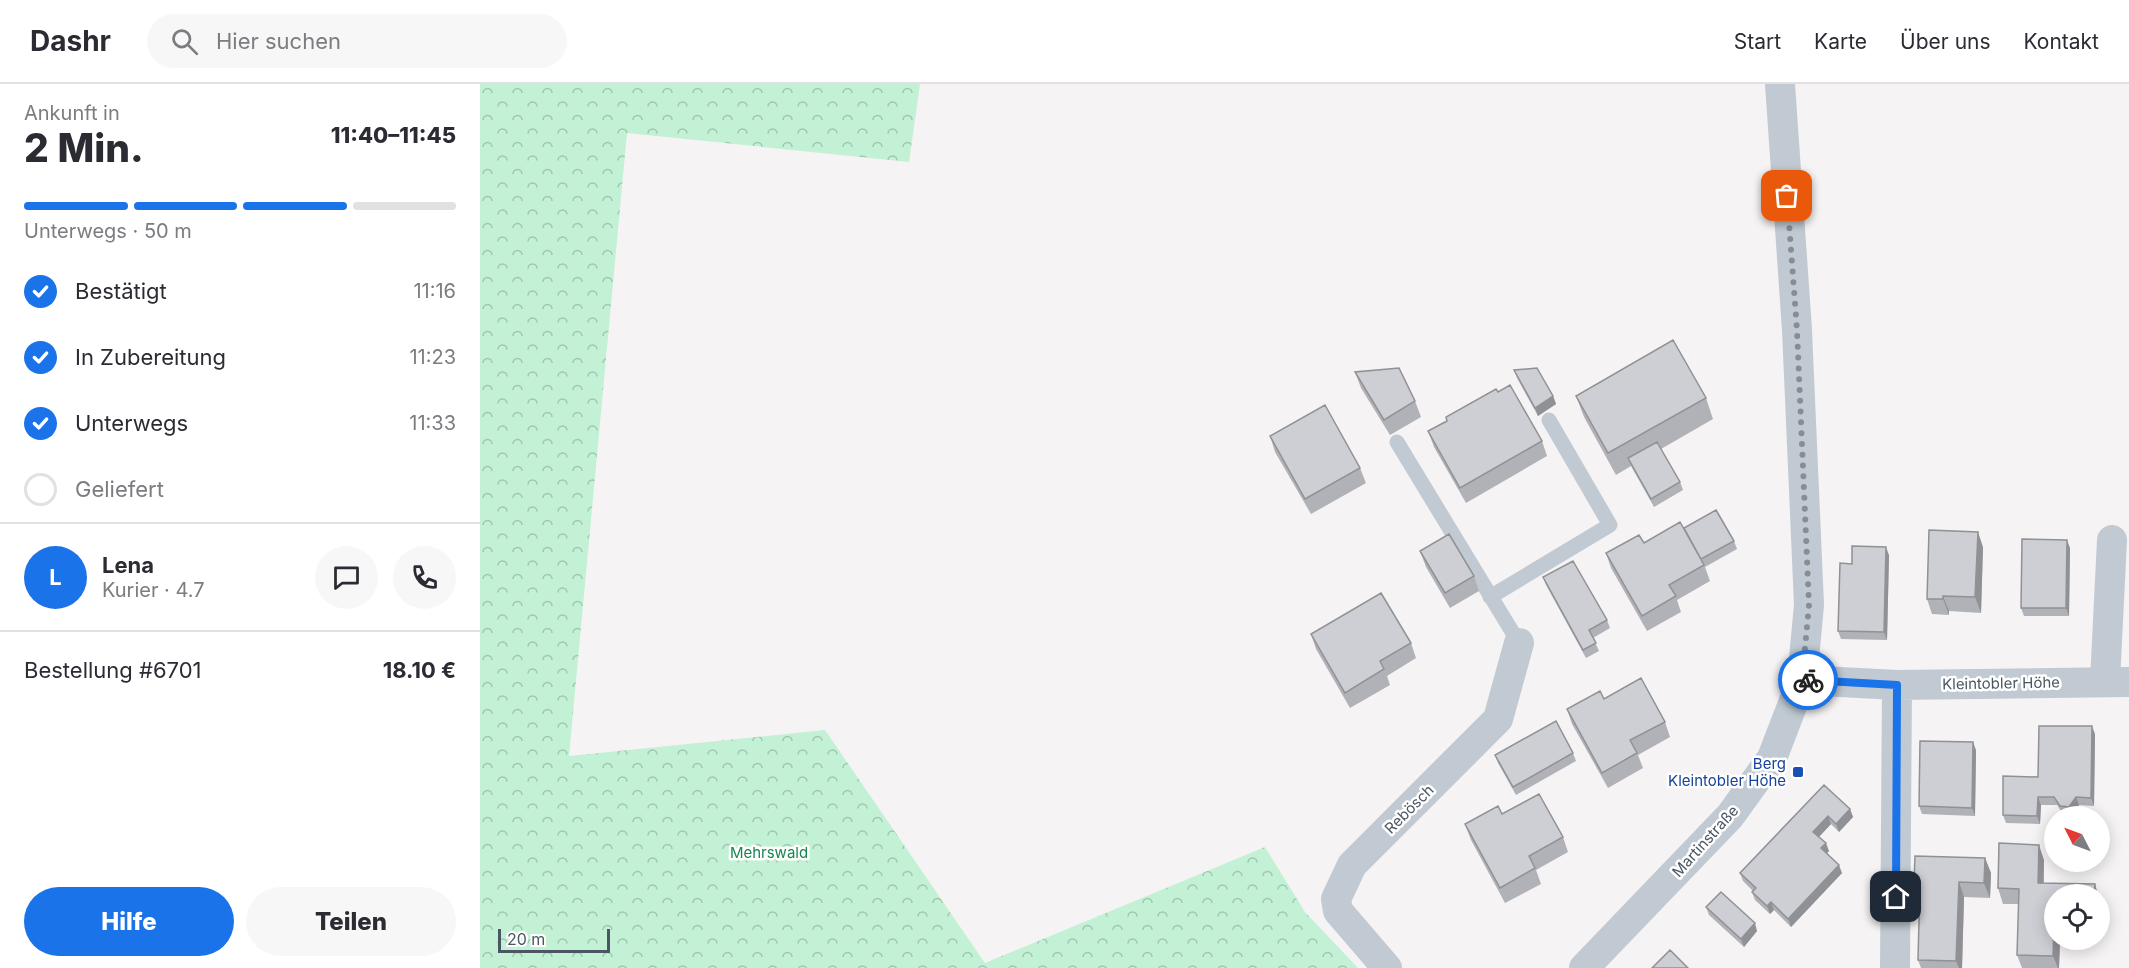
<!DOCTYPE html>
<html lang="de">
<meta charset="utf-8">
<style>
body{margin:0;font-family:Inter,sans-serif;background:#f7f7f7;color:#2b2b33;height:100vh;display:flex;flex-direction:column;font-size:22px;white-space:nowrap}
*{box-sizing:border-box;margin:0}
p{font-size:20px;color:#7c7c81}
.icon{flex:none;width:33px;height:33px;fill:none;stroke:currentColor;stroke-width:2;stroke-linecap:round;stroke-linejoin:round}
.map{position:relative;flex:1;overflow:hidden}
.panel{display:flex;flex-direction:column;background:#fff;width:480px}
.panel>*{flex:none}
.needle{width:39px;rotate:312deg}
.controls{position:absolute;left:1564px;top:722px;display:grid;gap:12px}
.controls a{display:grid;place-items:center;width:66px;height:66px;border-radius:50%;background:#fff;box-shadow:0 3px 15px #0003;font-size:30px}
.scale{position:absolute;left:18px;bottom:15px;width:112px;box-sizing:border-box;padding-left:6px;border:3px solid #4a5661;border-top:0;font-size:16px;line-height:21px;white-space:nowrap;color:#4a5661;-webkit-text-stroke:4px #fff;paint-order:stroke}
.pin{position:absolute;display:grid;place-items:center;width:51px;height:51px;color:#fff;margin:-26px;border-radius:12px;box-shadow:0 3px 9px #0006}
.courier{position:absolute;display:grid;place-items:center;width:60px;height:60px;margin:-30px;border:4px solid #1a73e8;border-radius:50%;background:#fff;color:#222;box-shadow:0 2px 8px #0007}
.headline em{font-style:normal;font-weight:800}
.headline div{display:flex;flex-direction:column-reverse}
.headline{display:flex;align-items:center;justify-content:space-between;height:102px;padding:0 24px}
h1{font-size:39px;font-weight:800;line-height:45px}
.bar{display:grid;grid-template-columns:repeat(4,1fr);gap:9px 6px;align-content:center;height:72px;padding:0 24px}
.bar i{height:8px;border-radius:4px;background:#e1e1e2}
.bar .on{background:#1a73e8}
.bar p{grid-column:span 4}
.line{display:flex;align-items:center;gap:15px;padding:0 24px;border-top:2px solid #e1e1e2}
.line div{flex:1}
.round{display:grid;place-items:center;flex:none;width:63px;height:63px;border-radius:32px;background:#f7f7f7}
ol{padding:0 24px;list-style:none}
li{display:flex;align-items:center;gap:18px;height:66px}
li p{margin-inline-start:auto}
li .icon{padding:6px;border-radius:50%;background:#1a73e8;color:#fff;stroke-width:4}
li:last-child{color:#7c7c81}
li i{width:33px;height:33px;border:3px solid #e1e1e2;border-radius:50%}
.button{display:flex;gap:12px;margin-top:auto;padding:12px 24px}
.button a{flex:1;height:69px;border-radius:36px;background:#1a73e8;color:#fff;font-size:24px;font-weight:800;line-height:69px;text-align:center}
.button a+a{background:#f7f7f7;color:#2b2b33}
header{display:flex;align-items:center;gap:36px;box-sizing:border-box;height:84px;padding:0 30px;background:#fff;border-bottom:2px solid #e1e1e2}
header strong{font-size:28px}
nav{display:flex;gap:33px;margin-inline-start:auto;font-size:21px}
.search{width:420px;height:54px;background:#f7f7f7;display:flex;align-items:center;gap:15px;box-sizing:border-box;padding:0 21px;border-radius:33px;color:#7c7c81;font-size:22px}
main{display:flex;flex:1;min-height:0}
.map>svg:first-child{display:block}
.forest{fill:url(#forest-crowns)}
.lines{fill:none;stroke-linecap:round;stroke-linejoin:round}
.lane{stroke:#c1cad2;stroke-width:15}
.street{stroke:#c1cad2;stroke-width:30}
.wall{fill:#b0b2b7}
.shaded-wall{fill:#909195}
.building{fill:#cdcfd5;stroke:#909195;stroke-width:1.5}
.done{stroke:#868d94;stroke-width:6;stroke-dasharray:0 10.8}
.route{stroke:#1a73e8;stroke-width:8}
.transit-dot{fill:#1a4fb4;stroke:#fff;stroke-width:2}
.labels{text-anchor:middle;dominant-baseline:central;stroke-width:5;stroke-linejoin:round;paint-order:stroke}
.street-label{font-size:15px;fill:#4a5661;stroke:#fff}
.transit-label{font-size:15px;fill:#164399;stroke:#fff;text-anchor:end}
.park-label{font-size:15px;fill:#17864f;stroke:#fff}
</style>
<header>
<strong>Dashr</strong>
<div class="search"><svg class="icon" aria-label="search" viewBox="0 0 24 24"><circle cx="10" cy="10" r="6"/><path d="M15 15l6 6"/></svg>Hier suchen</div>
<nav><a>Start</a><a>Karte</a><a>Über uns</a><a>Kontakt</a></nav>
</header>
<main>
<section class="panel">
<div class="headline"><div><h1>2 Min.</h1><p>Ankunft in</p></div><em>11:40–11:45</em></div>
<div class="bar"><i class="on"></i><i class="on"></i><i class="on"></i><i></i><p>Unterwegs · 50 m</p></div>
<ol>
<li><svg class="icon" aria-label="check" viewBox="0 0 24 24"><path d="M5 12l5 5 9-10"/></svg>Bestätigt<p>11:16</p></li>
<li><svg class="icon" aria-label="check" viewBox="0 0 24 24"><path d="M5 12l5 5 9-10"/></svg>In Zubereitung<p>11:23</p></li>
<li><svg class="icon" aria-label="check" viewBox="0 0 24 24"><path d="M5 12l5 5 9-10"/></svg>Unterwegs<p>11:33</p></li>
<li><i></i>Geliefert</li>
</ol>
<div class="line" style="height:108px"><b class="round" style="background:#1a73e8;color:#fff">L</b><div><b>Lena</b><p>Kurier · 4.7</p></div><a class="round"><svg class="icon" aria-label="chat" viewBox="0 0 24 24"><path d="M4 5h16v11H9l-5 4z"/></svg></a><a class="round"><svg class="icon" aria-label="phone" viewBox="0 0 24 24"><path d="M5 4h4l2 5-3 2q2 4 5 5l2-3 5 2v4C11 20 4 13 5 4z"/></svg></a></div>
<div class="line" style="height:78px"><div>Bestellung #6701</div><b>18.10 €</b></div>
<div class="button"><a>Hilfe</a><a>Teilen</a></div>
</section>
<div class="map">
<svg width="1649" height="884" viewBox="0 0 1649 884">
<defs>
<pattern id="forest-crowns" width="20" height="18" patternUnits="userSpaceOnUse" patternTransform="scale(1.5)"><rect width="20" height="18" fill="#c3f1d5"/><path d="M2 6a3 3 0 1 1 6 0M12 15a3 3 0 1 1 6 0" fill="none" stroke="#a0c6b0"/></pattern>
</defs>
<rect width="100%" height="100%" fill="#f5f3f3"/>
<path class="forest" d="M0,0H440L429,78L147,49L89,672L345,646L505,879L785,763L825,828L878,884H0Z"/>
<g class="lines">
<path class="lane" d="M917,358L1039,559
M1010,513L1130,441L1069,336"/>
<path class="street" d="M1322,596L1417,601L1649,598
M1625,597L1632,456
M907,884L858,827L856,815L872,781L1018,635L1039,559
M1104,884L1250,732L1292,674L1322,596L1329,521L1317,246L1300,0
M1415,884L1417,601"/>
</g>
<path class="wall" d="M1034,286L1073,312L1076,320L1058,332L1037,294Z
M875,288L935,317L941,333L910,351L881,304Z
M1018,308L1062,357L1067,372L986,419L954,363L948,347Z
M1096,312L1226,314L1233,335L1181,365L1200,398L1203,406L1174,423L1151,382L1136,391L1104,333Z
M790,352L880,384L886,399L831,430L795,368Z
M1204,444L1254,457L1257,465L1225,483L1230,497L1197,516L1201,528L1167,547L1131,484L1126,469L1164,459Z
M1503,463L1501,529L1469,527V531L1452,530L1447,515Z
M1590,464L1589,532H1544L1541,524Z
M940,467L994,492L999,507L970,524L946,483Z
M1409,471L1407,556L1361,555L1358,547L1372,480Z
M1063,493L1127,536L1130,544L1113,554L1119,567L1106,574L1066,501Z
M831,550L931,559L936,574L907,592L910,601L870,624L836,565Z
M1124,615L1185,638L1190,653L1158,671L1163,684L1128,704L1092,640L1087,625Z
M1615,650L1614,722L1599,721L1592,731L1583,730L1577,721H1561L1560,740L1526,739L1523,731L1558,693Z
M1496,666L1495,732L1442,730L1439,722Z
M1093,669L1096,677L1036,711L1018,679L1015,671Z
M1344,701L1370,725L1373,733L1359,748L1351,740L1339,753L1349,767L1347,769L1362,789L1311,843L1294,826L1290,830L1275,816L1272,808L1273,807L1263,797L1260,789Z
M1022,730L1083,753L1088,768L1056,786L1061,800L1025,819L991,756L985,740Z
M1505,774L1511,789L1510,814L1484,813L1482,884H1441L1438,876L1440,813L1434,798Z
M1564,776V799L1575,810V855H1619V857L1580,856L1579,884H1542L1537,871L1539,820H1523L1518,804Z
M1226,823L1277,847L1264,863L1229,831Z"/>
<path class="shaded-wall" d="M1073,312L1076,320L1058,332L1055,324Z
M1498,448L1503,463L1501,529L1495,513Z
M1587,456L1590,464L1589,532L1586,524Z
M1406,463L1409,471L1407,556L1404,548Z
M1463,512L1469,527V531L1463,515Z
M1612,642L1615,650L1614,722L1611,714Z
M1493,658L1496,666L1495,732L1492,724Z
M1558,713L1561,721L1560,740L1557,732Z
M1596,713L1599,721L1592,731L1589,723Z
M1370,725L1373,733L1359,748L1356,740Z
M1348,732L1351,740L1336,756L1333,748Z
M1346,759L1349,767L1344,772L1341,764Z
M1559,761L1564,776L1563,814L1558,799Z
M1505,774L1511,789L1510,814L1504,799Z
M1359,781L1362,789L1311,843L1308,835Z
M1479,798L1484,813L1482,884H1479L1476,877Z
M1615,800L1618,810H1614Z
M1291,818L1294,826L1290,830L1287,822Z
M1275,839L1277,847L1264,863L1261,855Z
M1574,841L1575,855H1579L1580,856L1579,884H1578L1573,872Z"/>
<path class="building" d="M1193,256L1226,314L1128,369L1096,312Z
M919,284L935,317L904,336L875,288Z
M1057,284L1073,312L1055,324L1034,286Z
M1030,301L1062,357L980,404L948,347L967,337L966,333L1016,305L1018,308Z
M845,321L880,384L825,415L790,352Z
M1177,358L1200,398L1171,415L1148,374Z
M1236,426L1254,457L1221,475L1204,444Z
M1200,438L1224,481L1189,501L1196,512L1162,532L1126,469L1159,451L1164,459Z
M1449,446L1498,448L1495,513L1463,512V515H1447Z
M969,450L994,492L965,509L940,467Z
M1542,455L1587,456L1586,524H1541Z
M1372,462L1406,463L1404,548L1358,547L1360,479L1372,480Z
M1093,477L1127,536L1109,546L1116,559L1103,566L1063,493Z
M901,509L931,559L900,577L904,585L865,609L831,550Z
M1161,594L1185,638L1150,656L1157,669L1122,689L1087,625L1120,607L1124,615Z
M1076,637L1093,669L1033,703L1015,671Z
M1559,642H1612L1611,714L1596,713L1589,723L1580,722L1574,713H1558L1557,732L1523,731V692L1558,693Z
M1440,657L1493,658L1492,724L1439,722Z
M1344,701L1370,725L1356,740L1348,732L1333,748L1346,759L1341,764L1359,781L1308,835L1291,818L1287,822L1272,808L1276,804L1260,789Z
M1059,710L1083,753L1049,772L1055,784L1020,804L985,740L1018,722L1022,730Z
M1519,759L1559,761L1558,799L1615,800L1614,810H1575V841H1574L1573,872L1537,871L1539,805L1518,804Z
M1435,772L1505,774L1504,799L1479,798L1476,877L1438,876L1440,798H1434Z
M1241,808L1275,839L1261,855L1226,823Z
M1190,866L1208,884H1172Z"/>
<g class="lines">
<path class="done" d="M1307,112L1317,246L1329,521L1322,596H1328"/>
<path class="route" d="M1328,596L1417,601L1416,813"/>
</g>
<rect class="transit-dot" x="1312" y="682" width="12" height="12" rx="3"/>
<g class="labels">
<g class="street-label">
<text transform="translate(1521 599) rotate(-1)">Kleintobler Höhe</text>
<text transform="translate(929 725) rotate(-45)">Rebösch</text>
<text transform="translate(1225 757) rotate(-48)">Martinstraße</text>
</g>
<g class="transit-label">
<text x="1306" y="679">Berg<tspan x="1306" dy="17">Kleintobler Höhe</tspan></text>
</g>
<g class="park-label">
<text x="289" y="768">Mehrswald</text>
</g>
</g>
</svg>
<div class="controls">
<a><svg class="needle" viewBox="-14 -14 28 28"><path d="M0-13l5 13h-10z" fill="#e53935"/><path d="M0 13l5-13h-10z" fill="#7c7c81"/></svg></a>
<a><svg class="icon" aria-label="locate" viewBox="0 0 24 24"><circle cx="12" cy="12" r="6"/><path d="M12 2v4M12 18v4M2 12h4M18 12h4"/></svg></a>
</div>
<div class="scale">20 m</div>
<div class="pin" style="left:1307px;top:112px;background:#ea580c"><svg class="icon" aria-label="bag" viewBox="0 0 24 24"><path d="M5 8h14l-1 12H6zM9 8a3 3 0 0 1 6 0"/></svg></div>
<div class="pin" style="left:1416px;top:813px;background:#1f2937"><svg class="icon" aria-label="home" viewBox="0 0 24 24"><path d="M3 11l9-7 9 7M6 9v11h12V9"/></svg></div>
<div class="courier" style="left:1328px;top:596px"><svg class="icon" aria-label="bike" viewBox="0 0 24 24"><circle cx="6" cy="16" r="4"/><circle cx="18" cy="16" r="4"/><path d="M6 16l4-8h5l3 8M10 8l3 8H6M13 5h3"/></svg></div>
</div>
</main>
